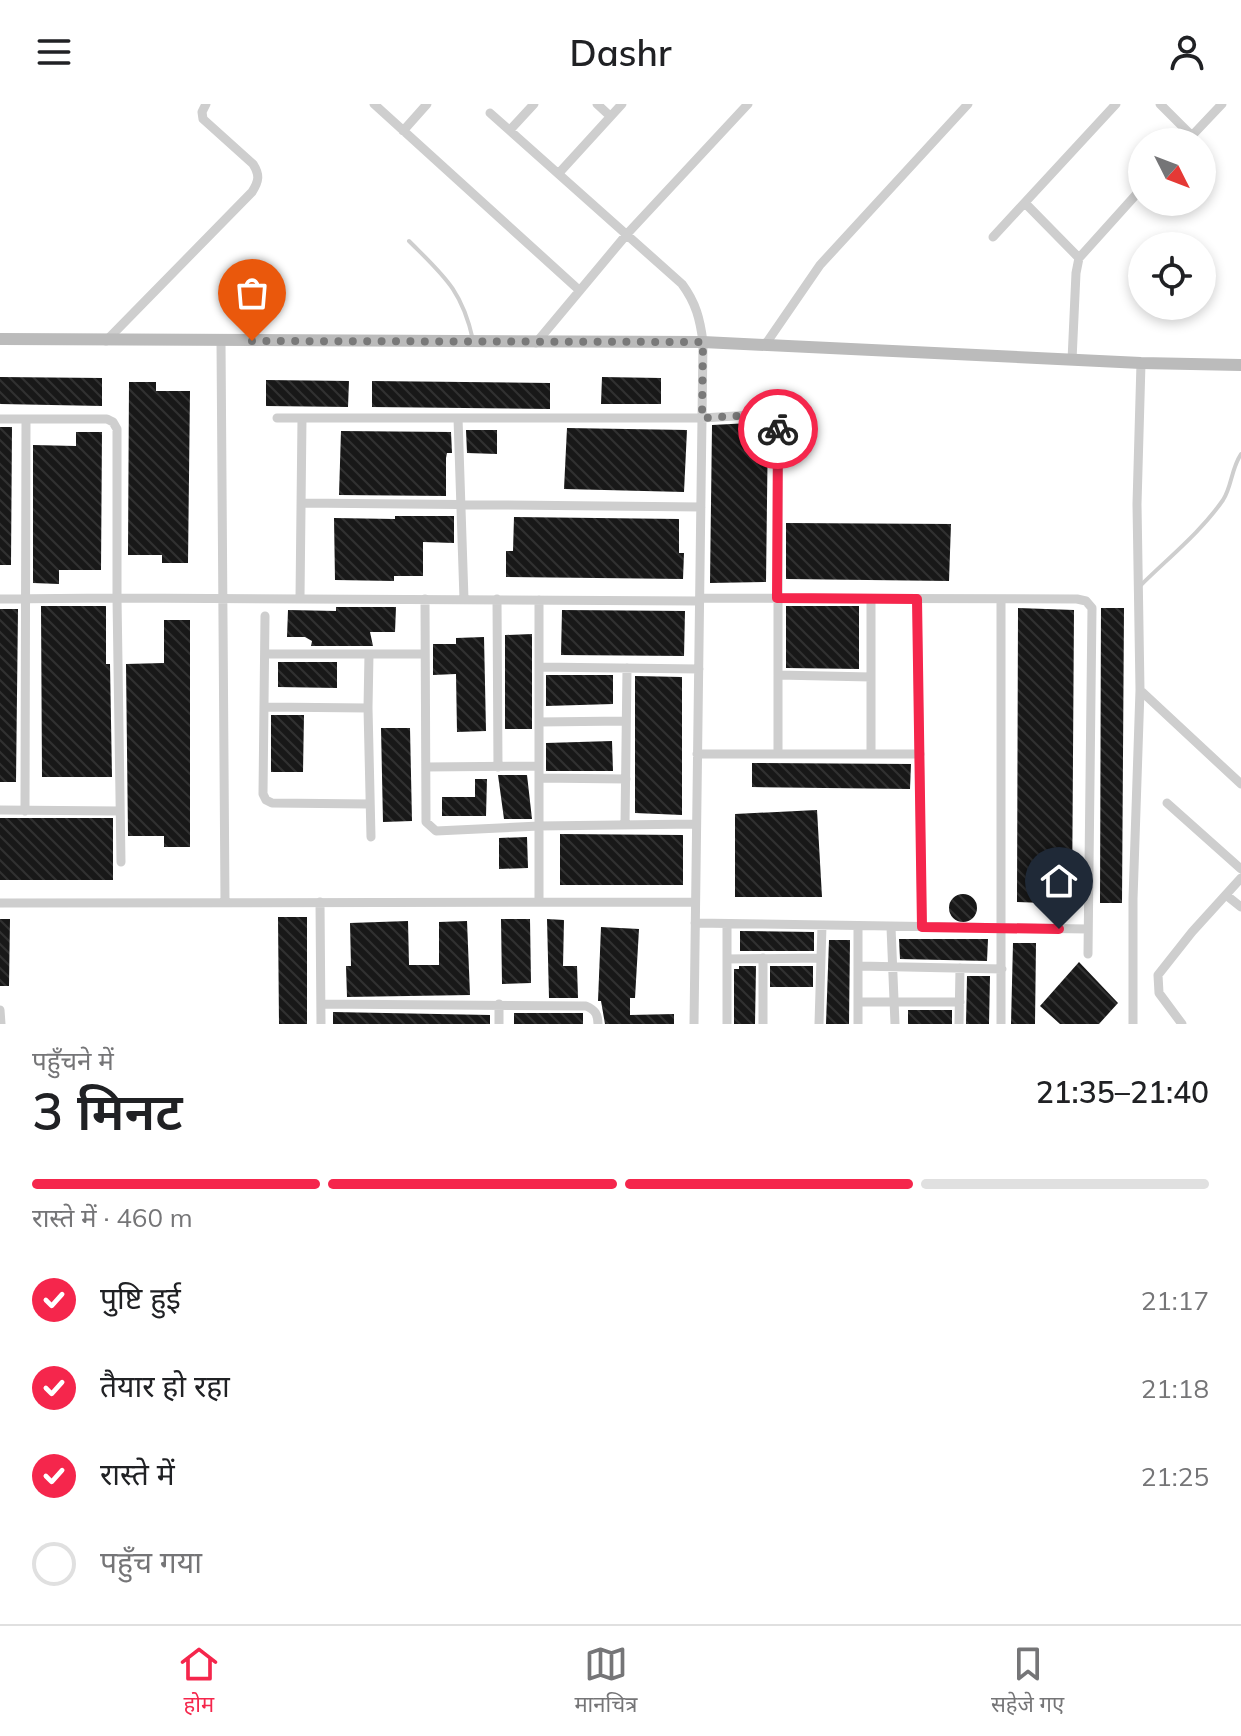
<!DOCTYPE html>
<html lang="hi">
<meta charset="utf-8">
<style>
body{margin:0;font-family:Mulish,"Noto Sans Devanagari",sans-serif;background:#f2f2f2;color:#202124;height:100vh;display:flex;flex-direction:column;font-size:30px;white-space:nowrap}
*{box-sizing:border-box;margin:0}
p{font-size:26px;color:#757577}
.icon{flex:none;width:44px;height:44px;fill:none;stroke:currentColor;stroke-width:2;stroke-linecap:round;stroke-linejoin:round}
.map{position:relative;height:920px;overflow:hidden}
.sheet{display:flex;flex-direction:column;background:#fff;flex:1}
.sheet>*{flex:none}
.needle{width:52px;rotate:132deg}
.fabs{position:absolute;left:1128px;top:24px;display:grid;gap:16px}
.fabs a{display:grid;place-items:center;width:88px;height:88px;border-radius:50%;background:#fff;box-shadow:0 4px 12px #0003;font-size:40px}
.pin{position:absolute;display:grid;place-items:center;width:68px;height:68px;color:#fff;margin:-82px -34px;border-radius:50% 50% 50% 0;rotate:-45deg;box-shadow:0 0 8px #0007}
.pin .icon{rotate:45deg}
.courier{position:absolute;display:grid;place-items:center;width:80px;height:80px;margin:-40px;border:6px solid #f5264c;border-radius:50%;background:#fff;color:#222;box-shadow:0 2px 10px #0007}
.head em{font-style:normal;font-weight:600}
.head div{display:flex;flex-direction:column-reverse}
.head{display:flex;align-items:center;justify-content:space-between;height:136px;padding:0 32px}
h1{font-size:52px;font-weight:600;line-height:60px}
.bar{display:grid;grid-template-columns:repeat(4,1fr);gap:12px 8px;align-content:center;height:96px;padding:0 32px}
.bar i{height:10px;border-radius:6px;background:#e0e0e0}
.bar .active{background:#f5264c}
.bar p{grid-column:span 4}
ol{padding:0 32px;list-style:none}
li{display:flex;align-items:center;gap:24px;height:88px}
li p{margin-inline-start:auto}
li .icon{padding:8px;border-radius:50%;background:#f5264c;color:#fff;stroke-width:4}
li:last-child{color:#757577}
li i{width:44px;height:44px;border:4px solid #e0e0e0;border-radius:50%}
header{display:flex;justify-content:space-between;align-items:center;height:104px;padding:0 32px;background:#fff;font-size:36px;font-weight:600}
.menu{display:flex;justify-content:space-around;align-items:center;height:112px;border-top:2px solid #e0e0e0;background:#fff;font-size:22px;color:#757577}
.menu a{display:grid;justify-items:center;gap:4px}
.menu .active{color:#f5264c}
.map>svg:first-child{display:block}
.building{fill:url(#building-back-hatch)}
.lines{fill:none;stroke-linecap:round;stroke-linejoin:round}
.service{stroke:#cecece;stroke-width:4}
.minor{stroke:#cecece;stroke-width:9}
.secondary{stroke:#bbb;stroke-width:12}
.done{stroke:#797979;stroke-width:8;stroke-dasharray:0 14.4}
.route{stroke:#f5264c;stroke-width:10}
</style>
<header><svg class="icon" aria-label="menu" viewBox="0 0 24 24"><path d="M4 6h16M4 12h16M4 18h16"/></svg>Dashr<svg class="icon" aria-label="person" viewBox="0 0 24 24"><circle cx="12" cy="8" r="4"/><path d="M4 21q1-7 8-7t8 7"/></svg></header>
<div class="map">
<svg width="1241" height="920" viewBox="0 0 1241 920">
<defs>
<pattern id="building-back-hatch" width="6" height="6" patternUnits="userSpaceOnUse" patternTransform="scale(2)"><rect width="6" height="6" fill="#181818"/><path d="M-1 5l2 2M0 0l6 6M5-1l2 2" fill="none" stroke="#313131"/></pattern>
</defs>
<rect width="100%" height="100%" fill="#fff"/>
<path class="building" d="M0,273L102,274V302L0,300Z
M602,273L661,274V300H601Z
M266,276L349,277L348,303L266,302Z
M372,277L550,279V305L372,303Z
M129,278H156V287H190L188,459H162V451H128Z
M768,318L766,478L710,479L712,321Z
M0,323H12L11,461H0Z
M567,324L687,326L684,388L564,385Z
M466,326H497V350L467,349Z
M341,327L451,328L452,349H447L446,354V392L339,391Z
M76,328H102L101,466H59V480L33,479V341L76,342Z
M395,412H454V439L423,438V472H394V477L335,476L334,414L395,415Z
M514,413L679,415V449H684L683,475L506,473V447H513Z
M786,419L951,420L949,477L786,475Z
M41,502H106V560H110L112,673H42Z
M786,502H859V565L786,564Z
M336,503H396L395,528H370L373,542H311L312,537L305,533H287L288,506L336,507Z
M1018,504L1074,506L1072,800L1017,798Z
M1101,504H1124L1122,799H1100Z
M0,505H18L16,678H0Z
M562,506L685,507L684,552L561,551Z
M164,516H190V743H164V732H128L126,560L164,559Z
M532,530V625H505V531Z
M484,533L486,627L457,628L456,570L433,571V540H456V534Z
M278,558H337V584L278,583Z
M546,571H613V600L546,602Z
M635,572L682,573V711L635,709Z
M271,611H304L303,668H271Z
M381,624H410L412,717L383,718Z
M612,637L613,667H546V639Z
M752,659L911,660L910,685L752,683Z
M498,671H527L532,715H504Z
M475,675H487L486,712H442V693H475Z
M817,706L822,793H735V710Z
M0,714H113V776H0Z
M560,730L683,731V781H560Z
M527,733L528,764L499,765V734Z
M949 804a14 14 0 1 1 28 0a14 14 0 1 1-28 0Z
M278,813H307V920H279Z
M0,815H10L9,882H0Z
M501,815H530L531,879L502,880Z
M547,815L564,816L563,862H577L578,894H549Z
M408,817L409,861H439V818L467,817L470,891L347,893L346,862H351L350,819Z
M601,823L639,825L635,894H630V911L674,910V920H605L601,897H598Z
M740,827L814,828V847H740Z
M899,835H988L987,857L900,855Z
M829,836H850L849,920H826Z
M1013,839H1036L1035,920H1011Z
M1079,858L1118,899L1099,920H1060L1040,902Z
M739,862H756L755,920H734V865H739Z
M770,862H813V883H770Z
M967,872H990L989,920H966Z
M908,906H952V920H908Z
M333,908L490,911V920H333Z
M514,909H583V920H514Z"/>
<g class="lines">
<path class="service" d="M409,137C444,172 462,186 473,236
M1140,482C1167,455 1201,428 1223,396C1232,382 1231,365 1241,350"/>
<path class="minor" d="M374,0L579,186
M597,0L610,12
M1160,0L1192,32
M490,9L682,180C696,199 700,215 703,238L694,920
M510,26L534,0
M403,27L427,0
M1186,38L1222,0
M559,69L622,0
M1025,99L1079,154
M993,133L1116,0
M106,237L252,88C259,77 260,71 253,60L203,15L202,8L206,0
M221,237L225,798
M536,239L627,130L748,0
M765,241L820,161L968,0
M1072,256L1076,169L1079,154L1142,84
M277,314H702L769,310L775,312L778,318V650
M458,314L464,495
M0,315H107L113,318L117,325V494L700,497
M301,399L701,403
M300,494L302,314
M700,494L1077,495L1086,497L1092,504L1088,850
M0,495L117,494L121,758
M425,495L426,718L436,727L539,722L696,720
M497,495L498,663
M917,495L922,823
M1001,495V920
M265,512L263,690L266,696L272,699L370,700
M266,550H425
M539,563L699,565
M778,571L871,573
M1140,586L1241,680
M265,603L368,604L369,550
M368,604L371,733
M539,618L626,617
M697,650H920
M871,650V495
M426,663L539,662
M539,674L626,675
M1167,699L1241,765
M0,706L120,707
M25,707L26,315
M625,721L627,564
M1226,791L1241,803
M320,798L321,920
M539,798V496
M0,799L695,798
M695,819L1088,825
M891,823L895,920
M727,855L821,854
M858,862L1002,865
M858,898H960
M321,900L586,902C595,906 598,910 598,920
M499,900V920
M0,906L1,920
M727,920V820
M763,920V854
M819,920L822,821
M858,920V822
M959,920L960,864
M1133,920V795L1140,586L1137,400L1141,259
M1182,920L1159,889L1158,871L1192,828L1241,774"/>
<path class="secondary" d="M0,235L703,238L1141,259L1241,261"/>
</g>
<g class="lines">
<path class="done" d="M252,237L703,238L702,314L769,310L775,312L778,325"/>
<path class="route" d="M778,325L777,494L917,495L922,823L1059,825"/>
</g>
</svg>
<div class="fabs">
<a><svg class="needle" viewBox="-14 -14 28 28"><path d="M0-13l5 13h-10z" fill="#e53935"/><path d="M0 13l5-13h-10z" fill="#757577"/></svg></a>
<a><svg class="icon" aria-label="locate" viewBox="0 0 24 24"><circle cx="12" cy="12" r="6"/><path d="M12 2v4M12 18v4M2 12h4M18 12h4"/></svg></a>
</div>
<div class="pin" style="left:252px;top:237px;background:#ea580c"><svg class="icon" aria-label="bag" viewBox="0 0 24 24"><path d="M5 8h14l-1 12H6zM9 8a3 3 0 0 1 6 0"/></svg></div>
<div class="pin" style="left:1059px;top:825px;background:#1f2937"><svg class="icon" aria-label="home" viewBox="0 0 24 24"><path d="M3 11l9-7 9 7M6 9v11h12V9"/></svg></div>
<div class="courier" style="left:778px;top:325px"><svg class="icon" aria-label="bike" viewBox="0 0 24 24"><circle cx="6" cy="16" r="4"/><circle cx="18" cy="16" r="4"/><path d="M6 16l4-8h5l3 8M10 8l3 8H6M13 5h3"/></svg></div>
</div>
<section class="sheet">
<div class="head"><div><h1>3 मिनट</h1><p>पहुँचने में</p></div><em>21:35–21:40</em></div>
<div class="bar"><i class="active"></i><i class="active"></i><i class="active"></i><i></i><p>रास्ते में · 460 m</p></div>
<ol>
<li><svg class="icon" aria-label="check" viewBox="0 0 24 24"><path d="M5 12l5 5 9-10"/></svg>पुष्टि हुई<p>21:17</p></li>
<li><svg class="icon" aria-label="check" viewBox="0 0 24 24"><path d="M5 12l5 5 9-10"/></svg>तैयार हो रहा<p>21:18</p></li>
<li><svg class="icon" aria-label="check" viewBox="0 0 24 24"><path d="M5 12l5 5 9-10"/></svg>रास्ते में<p>21:25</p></li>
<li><i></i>पहुँच गया</li>
</ol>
</section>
<nav class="menu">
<a class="active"><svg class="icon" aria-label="home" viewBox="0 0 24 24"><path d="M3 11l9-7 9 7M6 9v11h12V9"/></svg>होम</a>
<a><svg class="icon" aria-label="map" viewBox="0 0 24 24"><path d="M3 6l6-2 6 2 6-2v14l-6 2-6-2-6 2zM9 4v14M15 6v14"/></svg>मानचित्र</a>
<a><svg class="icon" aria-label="saved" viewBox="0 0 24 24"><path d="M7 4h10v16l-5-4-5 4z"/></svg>सहेजे गए</a>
</nav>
